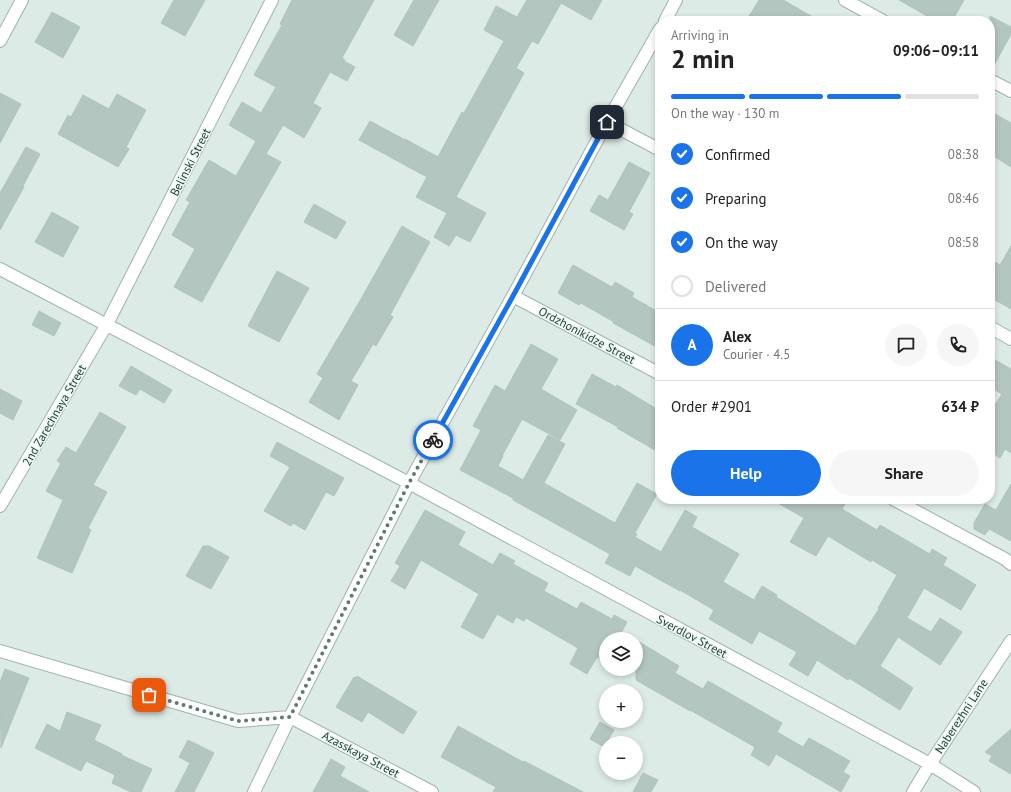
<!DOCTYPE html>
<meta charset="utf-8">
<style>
body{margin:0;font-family:"PT Sans",sans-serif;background:#f6f6f6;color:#222;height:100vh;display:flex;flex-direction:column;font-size:15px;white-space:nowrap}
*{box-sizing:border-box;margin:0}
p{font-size:13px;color:#767676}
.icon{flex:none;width:22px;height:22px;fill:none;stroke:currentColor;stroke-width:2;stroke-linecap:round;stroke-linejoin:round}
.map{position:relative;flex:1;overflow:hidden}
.panel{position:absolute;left:655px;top:16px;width:340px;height:488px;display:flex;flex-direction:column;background:#fff;border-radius:16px;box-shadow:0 2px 6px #0003}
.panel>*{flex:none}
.tools{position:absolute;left:599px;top:632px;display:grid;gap:8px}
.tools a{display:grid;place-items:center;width:44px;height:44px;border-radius:50%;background:#fff;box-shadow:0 2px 6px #0003;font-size:20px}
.pin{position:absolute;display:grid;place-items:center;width:34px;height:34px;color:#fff;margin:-17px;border-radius:8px;box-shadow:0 2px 6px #0006}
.courier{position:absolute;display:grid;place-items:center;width:40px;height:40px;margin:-20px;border:3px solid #1a73e8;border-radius:50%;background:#fff;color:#222;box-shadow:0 1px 5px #0007}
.summary em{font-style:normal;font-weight:600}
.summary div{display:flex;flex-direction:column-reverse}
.summary{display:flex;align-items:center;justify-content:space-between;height:68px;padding:0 16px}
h1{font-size:26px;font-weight:600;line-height:30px}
.bar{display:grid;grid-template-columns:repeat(4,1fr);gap:6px 4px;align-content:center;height:48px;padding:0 16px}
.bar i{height:5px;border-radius:3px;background:#e0e0e0}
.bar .active{background:#1a73e8}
.bar p{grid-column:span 4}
.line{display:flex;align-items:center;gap:10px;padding:0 16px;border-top:1px solid #e0e0e0}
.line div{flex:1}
.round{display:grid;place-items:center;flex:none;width:42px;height:42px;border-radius:21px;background:#f6f6f6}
ol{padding:0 16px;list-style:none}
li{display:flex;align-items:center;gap:12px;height:44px}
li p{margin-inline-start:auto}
li .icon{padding:4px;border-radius:50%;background:#1a73e8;color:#fff;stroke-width:4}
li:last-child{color:#767676}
li i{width:22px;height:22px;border:2px solid #e0e0e0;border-radius:50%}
.cta{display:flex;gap:8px;margin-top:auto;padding:8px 16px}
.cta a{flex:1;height:46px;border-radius:24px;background:#1a73e8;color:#fff;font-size:16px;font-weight:600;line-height:46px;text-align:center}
.cta a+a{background:#f6f6f6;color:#222}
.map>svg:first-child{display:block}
.building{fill:#b3c6bf;stroke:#afc5bd}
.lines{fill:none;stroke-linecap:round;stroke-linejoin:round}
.minor-casing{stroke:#a0b3ae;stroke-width:14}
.minor{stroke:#fff;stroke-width:12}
.done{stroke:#607974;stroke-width:4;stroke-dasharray:0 7.2}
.route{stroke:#1a73e8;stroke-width:5}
.labels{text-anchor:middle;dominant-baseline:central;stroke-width:3;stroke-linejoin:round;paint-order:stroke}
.street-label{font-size:12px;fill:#1d3c36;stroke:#eef8f3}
</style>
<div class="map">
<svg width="1011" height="792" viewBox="0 0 1011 792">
<rect width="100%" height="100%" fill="#ddebe6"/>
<path class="building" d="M174,0H205L185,36L161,23Z
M292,0H374L342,58L345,60L344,61L355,67L347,81L330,72L313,103L321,108L304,138L283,125L266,154L281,162L241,232L202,302L174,287L195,249L172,235L190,202L186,200L209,160L236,176L256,141L229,125L242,102L261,113L276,87L254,75L282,25L280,24Z
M414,0H439L413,46L394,35Z
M527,0H602L591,20L561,3L538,44L532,41L516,68L524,73L456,197L486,213L470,242L456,235L449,246L434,237L447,213L416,197L427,177L359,140L370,121L405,140V139L438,157L462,112L464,113L504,41L484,30L496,6L517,17Z
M759,0H783L820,21H746Z
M899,0H964L952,21H936Z
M52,12L80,27L63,58L35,42Z
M990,16L1011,27V34L990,73Z
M0,93L21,104L0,143Z
M117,94L146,110L126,147L129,149L118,167L58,134L68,115L71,117L83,95L109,109Z
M990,111L1011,123V167L990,154Z
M26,147L40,154L23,186L24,187L0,230V193Z
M629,162L650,173L629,212L633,214L624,230L590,211L599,195L608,200Z
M314,204L346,222L336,239L304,222Z
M52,212L79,227L63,257L35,242Z
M402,226L430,242L390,315L393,317L376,346L373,344L351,381L358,385L339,420L309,402L323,378L317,374L361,299Z
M1011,246V309L990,297V259L1000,265Z
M573,265L612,287L615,282L634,293L632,297L660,313V349L613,323L614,322L581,303L579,305L558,293Z
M277,271L309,288L279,342L248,326Z
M39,311L61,323L54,336L32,325Z
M531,344L558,359L541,389L577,410L560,440L522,419L502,456H503L498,466L523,480L548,435L565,444L544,483L615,523L637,483L657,494L635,533L637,534L635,537L661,552L685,510L697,517L692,527L739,554L723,582L754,600L762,586L777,595L776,597L855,646L879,609L878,608L897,575L872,560L871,562L828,536L816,556L790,542L804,518L771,499H848L842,509L877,530L880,525L930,554L932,549L947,558L943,565L976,585L961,610L924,588L907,618L931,632L940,618L962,632L940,665L898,637L880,666L913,688L900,710L849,678L848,680L817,660L808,676L789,665L797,652L759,631L752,644L709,619L714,610L680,590V591L635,566L630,576L605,563L610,554L513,500V498L460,470L481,430L473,426L495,385L505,391Z
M990,357L1011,369V453L1005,449L1000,458L990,451V413L1002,394L990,387Z
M131,366L172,390L164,403L140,389L136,395L119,386Z
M592,374L616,387L617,385L660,411V453L617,428L618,427L576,404Z
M0,389L22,401L13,420L0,413Z
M100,412L126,427L93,485L107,492L88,528L91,530L72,573L37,558L63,500L46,491L61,463L57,461L66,447L76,453Z
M277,442L344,478L334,496L326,492L305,530L293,523L291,526L264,511L290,467L270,456Z
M1011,484V541L989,529L985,535L974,529V523L985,504L996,510Z
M425,510L465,532L458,545L493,565L500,553L515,561L513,564L548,583L544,591L577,609L581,602L612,619L614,615L627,622L618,639H606V662L597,657L587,674L570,664L578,648L526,618L524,621L516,617L513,623L497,614L483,639L461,627L479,594L421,560L405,589L391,581L400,566L395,563Z
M203,546H209L229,557L211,589L186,576Z
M636,640L679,666L675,673L703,689L708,681L782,723L777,732L803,747L809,738L850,761L843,772L850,776L841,792L776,754L769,766L751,755L755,747L690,710V711L636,680Z
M5,669L29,678L1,748L0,682Z
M357,676L417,712L403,734L368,712L362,722L336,707L354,677L355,678Z
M67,712L101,725L94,740L122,754L121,755L152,769L141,792H131L112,783L115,775L86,761L81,771L35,748L47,724L60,731Z
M600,722L614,730L604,747L590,739Z
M458,726L523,762L524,761L583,792H493L496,787L441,757Z
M1011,729V774L989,761L992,756L985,752Z
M188,740L214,753L194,792H175L190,763L179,757Z
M331,759L345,767L340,776L369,792H313Z
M643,773L658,780L651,792H633Z"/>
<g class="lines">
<defs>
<path id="minor" d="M845,0L883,21
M665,21L676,0
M0,41L22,0
M990,80L1011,91
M607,122L660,150
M0,269L409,483L930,764L974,792
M513,296L660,374
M990,327L1011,339
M893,499L1005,559L1011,564
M0,506L107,324L272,0
M0,651L238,721L290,717L432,792
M254,792L290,717L409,483L513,296L607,122L660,29
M913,792L930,764L1011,641"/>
</defs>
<use href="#minor" class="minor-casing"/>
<use href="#minor" class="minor"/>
</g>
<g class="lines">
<path class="done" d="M149,695L238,721L290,717L409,483L433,440"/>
<path class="route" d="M433,440L513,296L607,122"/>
</g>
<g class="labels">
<g class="street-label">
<text transform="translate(190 162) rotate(-63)">Belinski Street</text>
<text transform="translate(587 335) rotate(28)">Ordzhonikidze Street</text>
<text transform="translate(54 415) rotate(-60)">2nd Zarechnaya Street</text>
<text transform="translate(692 636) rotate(28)">Sverdlov Street</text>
<text transform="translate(961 716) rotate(-57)">Naberezhni Lane</text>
<text transform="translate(361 754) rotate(28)">Azasskaya Street</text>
</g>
</g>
</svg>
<div class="tools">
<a><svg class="icon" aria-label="layers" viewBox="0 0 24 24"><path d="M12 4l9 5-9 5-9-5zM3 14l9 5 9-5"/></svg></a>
<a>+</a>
<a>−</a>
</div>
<div class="pin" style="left:149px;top:695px;background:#ea580c"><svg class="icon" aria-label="bag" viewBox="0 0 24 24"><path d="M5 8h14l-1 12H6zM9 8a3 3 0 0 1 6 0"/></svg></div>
<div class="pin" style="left:607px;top:122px;background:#1f2937"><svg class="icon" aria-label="home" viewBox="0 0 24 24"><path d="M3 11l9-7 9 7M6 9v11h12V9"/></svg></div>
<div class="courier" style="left:433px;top:440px"><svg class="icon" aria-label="bike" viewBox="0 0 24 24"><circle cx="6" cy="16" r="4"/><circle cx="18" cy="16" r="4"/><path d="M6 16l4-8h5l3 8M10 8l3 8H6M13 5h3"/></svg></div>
<section class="panel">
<div class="summary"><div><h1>2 min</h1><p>Arriving in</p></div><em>09:06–09:11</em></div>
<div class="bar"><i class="active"></i><i class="active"></i><i class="active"></i><i></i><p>On the way · 130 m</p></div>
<ol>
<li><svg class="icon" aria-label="check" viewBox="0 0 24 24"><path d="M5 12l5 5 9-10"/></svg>Confirmed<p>08:38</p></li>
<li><svg class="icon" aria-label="check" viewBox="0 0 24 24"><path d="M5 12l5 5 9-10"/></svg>Preparing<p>08:46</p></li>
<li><svg class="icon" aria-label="check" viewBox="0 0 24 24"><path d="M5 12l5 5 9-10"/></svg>On the way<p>08:58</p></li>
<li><i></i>Delivered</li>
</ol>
<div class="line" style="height:72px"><b class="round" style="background:#1a73e8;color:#fff">A</b><div><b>Alex</b><p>Courier · 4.5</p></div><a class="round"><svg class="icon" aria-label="chat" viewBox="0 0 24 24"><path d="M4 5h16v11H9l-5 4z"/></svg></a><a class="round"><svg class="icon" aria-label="phone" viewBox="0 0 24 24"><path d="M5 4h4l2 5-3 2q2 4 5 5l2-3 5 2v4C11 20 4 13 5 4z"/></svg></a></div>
<div class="line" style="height:52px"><div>Order #2901</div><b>634 ₽</b></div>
<div class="cta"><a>Help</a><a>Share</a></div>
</section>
</div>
